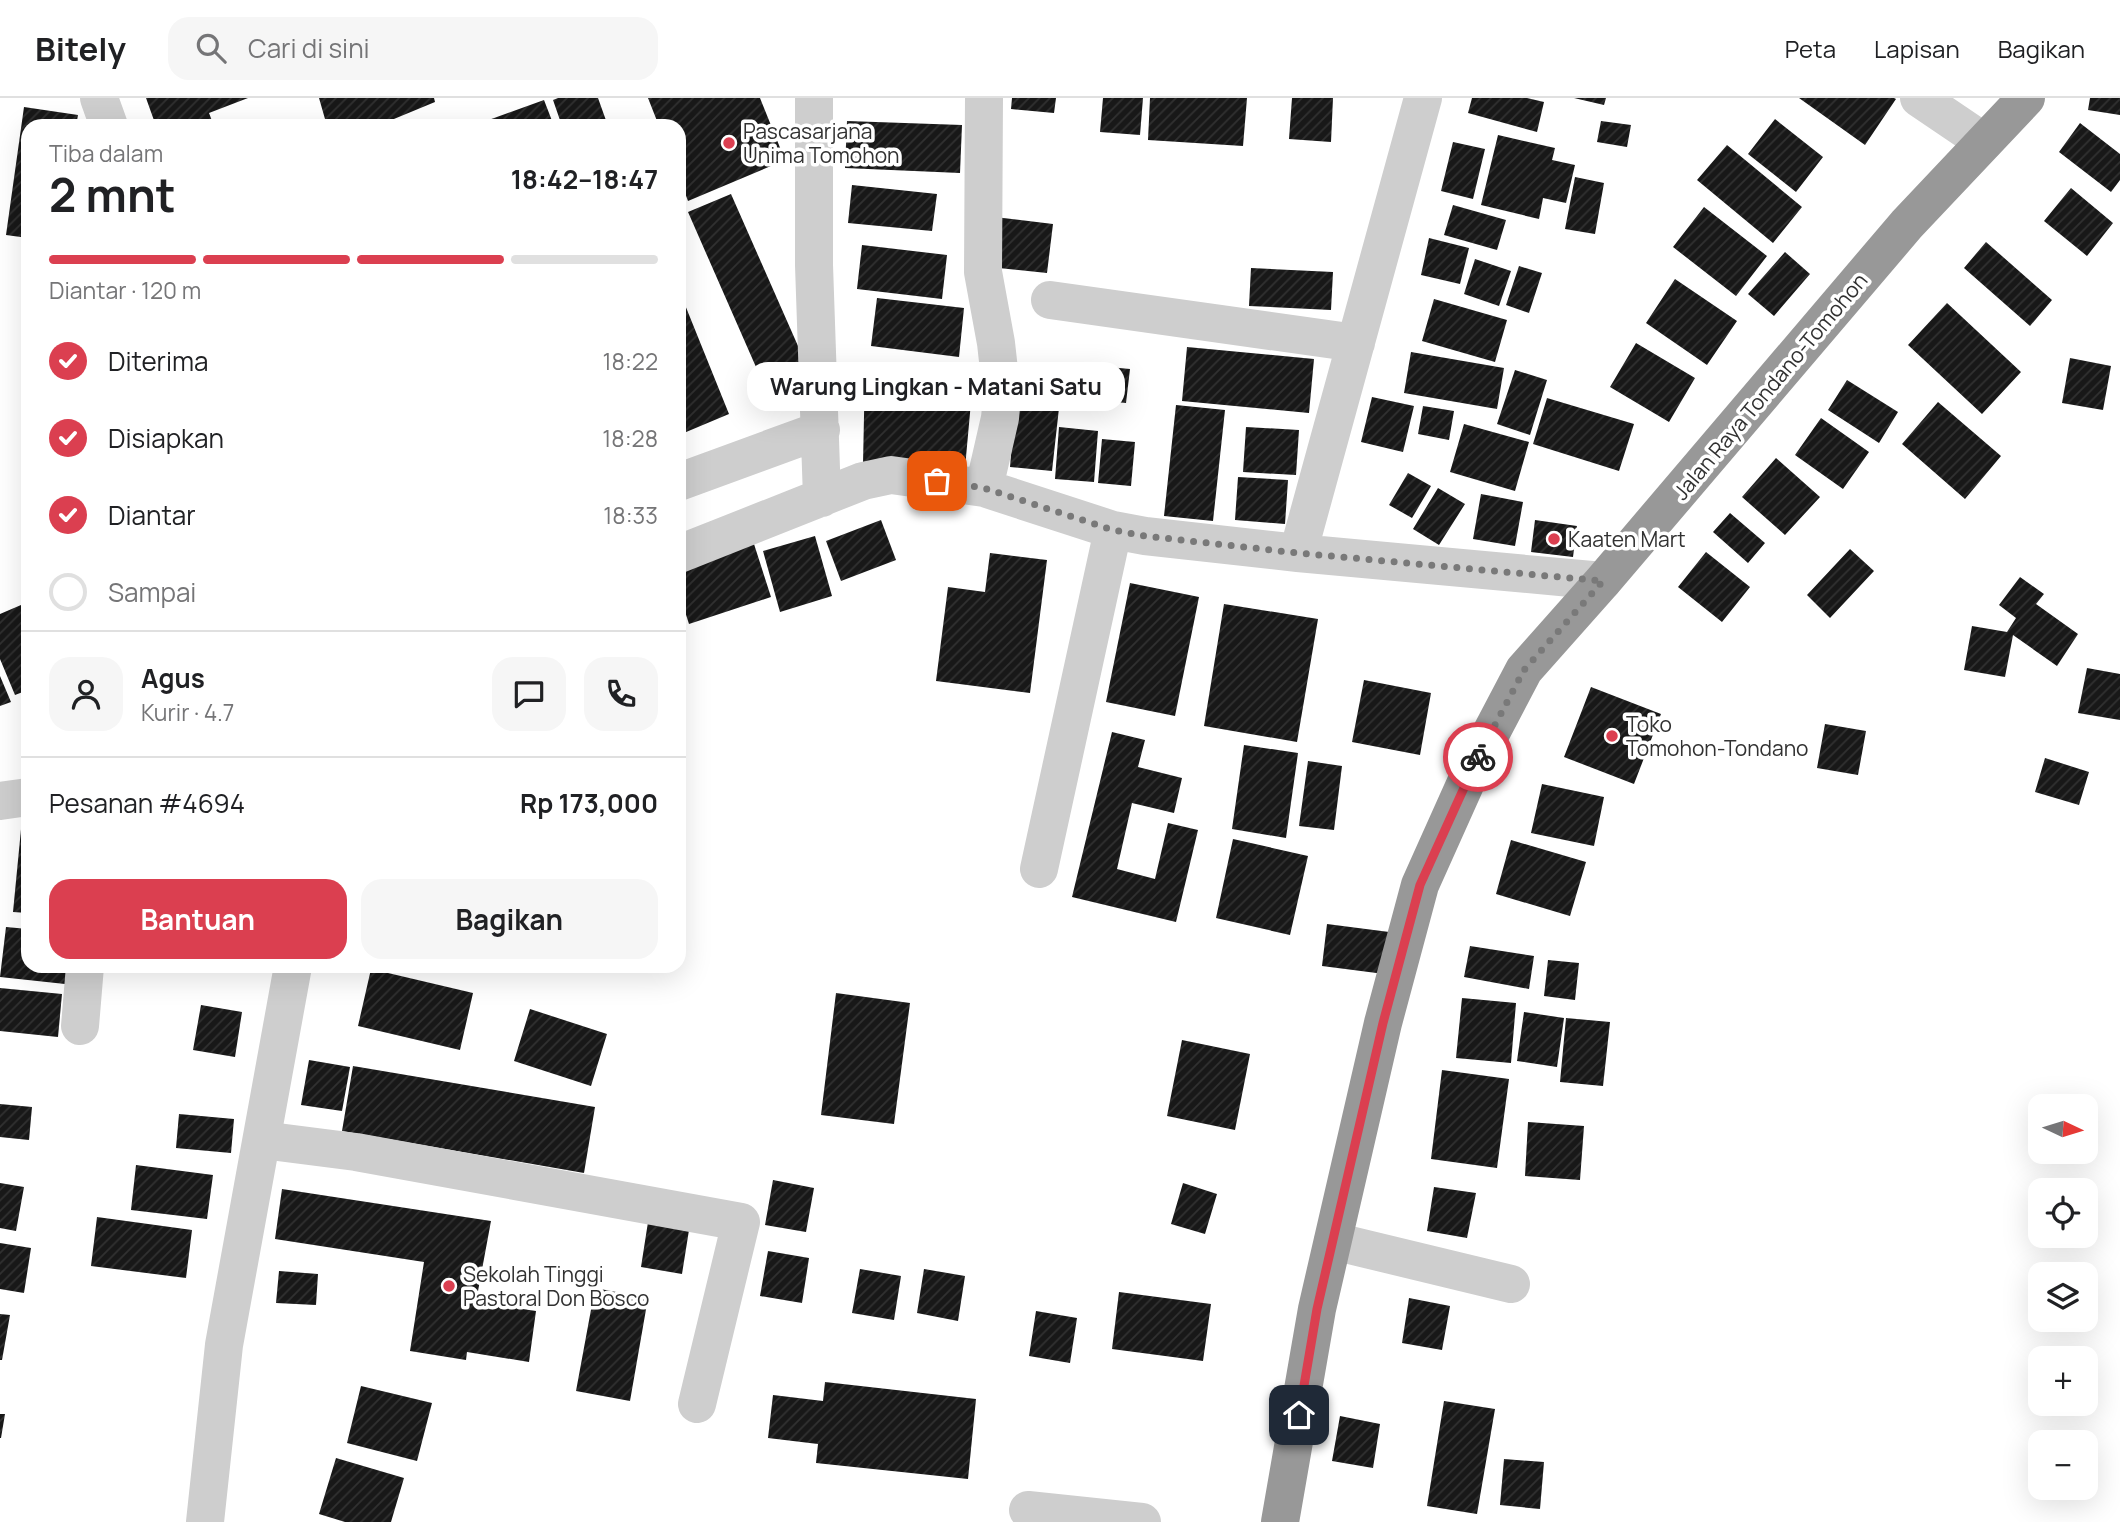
<!DOCTYPE html>
<html lang="id">
<meta charset="utf-8">
<style>
body{margin:0;font-family:Manrope,sans-serif;background:#f6f6f6;color:#202124;height:100vh;display:flex;flex-direction:column;font-size:26px;white-space:nowrap}
*{box-sizing:border-box;margin:0}
p{font-size:23px;color:#757577}
.icon{flex:none;width:38px;height:38px;fill:none;stroke:currentColor;stroke-width:2;stroke-linecap:round;stroke-linejoin:round}
.map{position:relative;flex:1;overflow:hidden}
.sheet{position:absolute;left:21px;top:21px;width:665px;height:854px;display:flex;flex-direction:column;background:#fff;border-radius:21px;box-shadow:0 7px 28px #0002}
.sheet>*{flex:none}
.needle{width:46px;rotate:94deg}
.fabs{position:absolute;left:2028px;top:996px;display:grid;gap:14px}
.fabs a{display:grid;place-items:center;width:70px;height:70px;border-radius:14px;background:#fff;box-shadow:0 7px 28px #0002;font-size:35px}
.pin{position:absolute;display:grid;place-items:center;width:60px;height:60px;color:#fff;margin:-30px;border-radius:14px;box-shadow:0 4px 10px #0006}
.courier{position:absolute;display:grid;place-items:center;width:70px;height:70px;margin:-35px;border:5px solid #db3f50;border-radius:50%;background:#fff;color:#222;box-shadow:0 2px 9px #0007}
.bubble{position:absolute;height:49px;border-radius:21px;background:#fff;box-shadow:0 7px 28px #0002;font-size:23px;font-weight:700;line-height:49px;text-align:center}
.headline em{font-style:normal;font-weight:700}
.headline div{display:flex;flex-direction:column-reverse}
.headline{display:flex;align-items:center;justify-content:space-between;height:119px;padding:0 28px}
h1{font-size:46px;font-weight:700;line-height:52px}
.bar{display:grid;grid-template-columns:repeat(4,1fr);gap:10px 7px;align-content:center;height:84px;padding:0 28px}
.bar i{height:9px;border-radius:5px;background:#e0e0e0}
.bar .current{background:#db3f50}
.bar p{grid-column:span 4}
.line{display:flex;align-items:center;gap:18px;padding:0 28px;border-top:2px solid #e0e0e0}
.line div{flex:1}
.round{display:grid;place-items:center;flex:none;width:74px;height:74px;border-radius:21px;background:#f6f6f6}
ol{padding:0 28px;list-style:none}
li{display:flex;align-items:center;gap:21px;height:77px}
li p{margin-inline-start:auto}
li .icon{padding:7px;border-radius:50%;background:#db3f50;color:#fff;stroke-width:4}
li:last-child{color:#757577}
li i{width:38px;height:38px;border:4px solid #e0e0e0;border-radius:50%}
.button{display:flex;gap:14px;margin-top:auto;padding:14px 28px}
.button a{flex:1;height:80px;border-radius:21px;background:#db3f50;color:#fff;font-size:28px;font-weight:700;line-height:80px;text-align:center}
.button a+a{background:#f6f6f6;color:#202124}
header{display:flex;align-items:center;gap:42px;box-sizing:border-box;height:98px;padding:0 35px;background:#fff;border-bottom:2px solid #e0e0e0}
header strong{font-size:33px}
nav{display:flex;gap:38px;margin-inline-start:auto;font-size:24px}
.search{width:490px;height:63px;background:#f6f6f6;display:flex;align-items:center;gap:18px;box-sizing:border-box;padding:0 24px;border-radius:21px;color:#757577;font-size:26px}
.map>svg:first-child{display:block}
.building{fill:url(#building-hatch)}
.lines{fill:none;stroke-linecap:round;stroke-linejoin:round}
.minor{stroke:#cecece;stroke-width:38}
.highway{stroke:#989898;stroke-width:38}
.done{stroke:#797979;stroke-width:7;stroke-dasharray:0 12.6}
.route{stroke:#db3f50;stroke-width:9}
.poi-dot{fill:#db3f50;stroke:#fff;stroke-width:2.5}
.labels{text-anchor:middle;dominant-baseline:central;stroke-width:7;stroke-linejoin:round;paint-order:stroke}
.poi-label{font-size:21px;fill:#313131;stroke:#fff;text-anchor:start}
.street-label{font-size:21px;fill:#313131;stroke:#fff}
</style>
<header>
<strong>Bitely</strong>
<div class="search"><svg class="icon" aria-label="search" viewBox="0 0 24 24"><circle cx="10" cy="10" r="6"/><path d="M15 15l6 6"/></svg>Cari di sini</div>
<nav><a>Peta</a><a>Lapisan</a><a>Bagikan</a></nav>
</header>
<div class="map">
<svg width="2120" height="1424" viewBox="0 0 2120 1424">
<defs>
<pattern id="building-hatch" width="6" height="6" patternUnits="userSpaceOnUse" patternTransform="scale(1.75)"><rect width="6" height="6" fill="#181818"/><path d="M-1 1l2-2M0 6l6-6M5 7l2-2" fill="none" stroke="#313131"/></pattern>
</defs>
<rect width="100%" height="100%" fill="#fff"/>
<path class="building" d="M146,0H248L209,15L214,28H156Z
M319,0H434L435,4L377,28H327Z
M558,0H598L608,28H562L553,2Z
M648,0H760L785,62L688,103L679,79V28H659Z
M1012,0H1056L1054,15L1011,11Z
M1103,0H1143L1140,37L1100,34Z
M1150,0H1247L1243,48L1148,42Z
M1292,0H1333L1331,44L1289,41Z
M1472,0H1527L1544,4L1537,34L1468,15Z
M1574,0H1606L1604,7Z
M1799,0H1894L1896,1L1865,47Z
M2090,0H2120V17L2088,12Z
M544,2L554,28H472Z
M24,9L78,17L76,28H28V140L6,137Z
M1775,21L1823,59L1796,94L1748,56Z
M847,23L962,27L960,75L845,70Z
M1601,23L1631,27L1627,49L1597,44Z
M2080,25L2120,56V82L2111,94L2059,54Z
M1498,37L1555,50L1552,62L1575,67L1566,105L1543,100L1539,121L1481,107Z
M1453,44L1485,51L1473,101L1441,93Z
M1727,47L1802,109L1773,145L1697,82Z
M1575,79L1604,85L1595,136L1565,131Z
M852,87L937,96L932,133L848,125Z
M2071,90L2113,125L2087,158L2044,123Z
M731,96L813,282L770,301L688,114Z
M1453,107L1506,122L1497,152L1444,137Z
M1704,109L1767,158L1736,198L1673,149Z
M995,119L1053,126L1047,175L989,169Z
M1429,140L1469,150L1460,186L1421,177Z
M1986,144L2052,202L2030,228L1964,170Z
M862,147L947,157L942,201L857,191Z
M1785,154L1810,176L1774,218L1748,196Z
M1475,161L1511,173L1499,208L1464,196Z
M1519,168L1542,175L1529,215L1506,207Z
M1251,170L1333,174L1331,212L1249,208Z
M1675,181L1737,223L1707,267L1646,225Z
M679,192L729,316L679,337Z
M877,200L964,210L959,259L871,248Z
M1434,201L1507,222L1495,264L1422,243Z
M1947,205L2021,274L1982,316L1908,247Z
M1636,245L1695,280L1669,324L1610,289Z
M1187,249L1314,261L1309,315L1182,303Z
M1411,254L1504,270L1497,311L1404,295Z
M2070,260L2111,268L2103,312L2062,305Z
M909,265L974,271L965,370L863,366L865,270L908,271Z
M1098,268L1130,271L1126,305L1094,302Z
M1515,272L1547,282L1530,337L1497,326Z
M1847,282L1898,314L1879,345L1828,312Z
M1372,299L1414,308L1403,354L1361,344Z
M1547,300L1634,326L1619,373L1533,346Z
M1938,304L2001,358L1965,401L1902,346Z
M1015,306L1059,310L1052,373L1010,369Z
M1176,307L1225,312L1213,423L1164,418Z
M1423,308L1454,313L1449,342L1418,336Z
M1821,320L1869,354L1843,391L1795,357Z
M1464,326L1529,344L1515,393L1450,374Z
M1059,329L1098,333L1094,384L1055,381Z
M1246,329L1299,332L1296,377L1243,374Z
M1102,341L1135,344L1131,388L1098,385Z
M1776,360L1820,399L1785,437L1742,399Z
M1408,375L1431,388L1412,420L1389,407Z
M1238,379L1288,382L1285,426L1235,422Z
M1438,390L1465,406L1439,447L1413,431Z
M1481,396L1523,404L1515,448L1473,441Z
M1730,415L1765,445L1748,465L1713,434Z
M881,422L896,462L841,483L826,443Z
M1535,422L1577,428L1573,459L1531,454Z
M815,438L832,498L780,514L763,453Z
M754,446L771,499L689,526L679,495V471Z
M1850,451L1874,473L1830,520L1807,497Z
M1706,454L1750,489L1722,524L1678,489Z
M990,455L1047,462L1030,595L936,583L948,489L985,494Z
M2020,479L2044,496L2036,506L2078,536L2057,568L2013,537L2005,579L1964,572L1972,528L2007,534L2016,520L1999,507Z
M1130,485L1199,499L1175,618L1106,604Z
M28,504V592L15,597L0,561V516Z
M1224,506L1318,521L1297,644L1204,628Z
M2087,570L2120,576V622L2078,615Z
M0,578L11,604L0,608Z
M1364,582L1431,595L1420,657L1352,644Z
M1591,589L1661,616L1634,686L1564,659Z
M1825,626L1866,633L1858,677L1817,670Z
M1112,634L1145,642L1138,669L1182,680L1174,715L1132,705L1117,771L1155,781L1168,725L1198,732L1176,824L1072,799Z
M1244,647L1298,655L1286,740L1232,731Z
M2045,660L2089,674L2079,707L2035,694Z
M1308,663L1342,668L1334,732L1299,728Z
M1542,686L1604,699L1594,748L1531,735Z
M22,721H28V815L13,814Z
M1233,741L1308,758L1290,837L1216,820Z
M1511,742L1586,764L1570,818L1496,796Z
M1327,826L1397,835L1392,877L1322,868Z
M6,829L28,831V868H67L65,886L0,879Z
M1470,848L1534,858L1529,891L1464,879Z
M1548,862L1579,865L1575,902L1544,898Z
M371,871L473,895L460,952L358,928Z
M0,890L62,896L58,939L0,933Z
M836,895L910,905L894,1026L821,1017Z
M1462,900L1516,905L1511,965L1456,960Z
M201,907L242,914L235,959L193,952Z
M530,911L607,936L591,988L514,963Z
M1524,914L1564,920L1557,969L1517,963Z
M1566,920L1610,924L1603,988L1560,984Z
M1182,942L1250,956L1235,1032L1167,1018Z
M309,962L350,969L342,1013L301,1007Z
M353,968L595,1009L584,1075L342,1033Z
M1442,972L1509,981L1497,1070L1431,1061Z
M0,1006L32,1009L29,1042L0,1039Z
M179,1016L234,1021L231,1055L176,1050Z
M1528,1024L1584,1028L1580,1082L1525,1078Z
M136,1067L213,1077L207,1121L131,1112Z
M773,1082L814,1090L806,1134L765,1127Z
M0,1085L24,1089L16,1133L0,1130Z
M1183,1085L1217,1096L1205,1136L1171,1126Z
M1434,1089L1476,1095L1467,1140L1427,1133Z
M282,1091L491,1123L476,1204L536,1213L529,1264L467,1254L466,1262L410,1253L424,1164L275,1141Z
M97,1119L192,1132L186,1180L91,1168Z
M648,1124L689,1132L682,1176L641,1169Z
M0,1145L31,1150L24,1195L0,1191Z
M768,1153L809,1160L802,1205L760,1198Z
M860,1171L901,1178L894,1222L852,1215Z
M924,1171L965,1178L958,1223L917,1215Z
M279,1173L318,1176L316,1207L276,1205Z
M595,1190L648,1200L630,1303L576,1293Z
M1119,1194L1211,1206L1203,1263L1112,1251Z
M1409,1200L1450,1208L1442,1252L1402,1245Z
M1036,1213L1077,1220L1070,1265L1029,1258Z
M0,1216L10,1217L2,1262H0Z
M825,1284L976,1301L968,1381L816,1365L818,1346L768,1340L773,1297L823,1303Z
M361,1288L432,1305L417,1363L347,1345Z
M1444,1303L1495,1311L1477,1416L1427,1408Z
M0,1316H5L1,1340H0Z
M1340,1318L1380,1326L1373,1370L1332,1363Z
M336,1360L404,1380L391,1424H345L319,1416Z
M1504,1361L1544,1364L1540,1411L1500,1407Z"/>
<g class="lines">
<path class="minor" d="M99,0L109,28
M814,0V167L822,400
M984,0L983,174L996,245L1002,299L1000,320L984,390
M1919,0L1984,44
M1050,202L1356,245
M679,384L821,332
M1298,455L1423,0
M679,456L863,383L891,377L984,390L1113,432L1145,438L1298,455L1603,483
M0,703L28,699
M1039,771L1113,432
M80,928L85,868
M262,1042L356,1054L741,1124L697,1306
M1333,1143L1511,1186
M1028,1412L1142,1424
M205,1424L224,1247L293,868"/>
<path class="highway" d="M1280,1424L1317,1211L1383,925L1420,787L1472,671L1524,572L1603,483L1907,126L2026,0"/>
</g>
<g class="lines">
<path class="done" d="M937,383L984,390L1113,432L1145,438L1298,455L1603,483L1524,572L1478,659"/>
<path class="route" d="M1299,1317L1317,1211L1383,925L1420,787L1478,659"/>
</g>
<g class="poi-dot">
<circle cx="729" cy="45" r="7"/>
<circle cx="1554" cy="441" r="7"/>
<circle cx="1612" cy="638" r="7"/>
<circle cx="449" cy="1188" r="7"/>
</g>
<g class="labels">
<g class="poi-label">
<text x="743" y="33">Pascasarjana<tspan x="743" dy="24">Unima Tomohon</tspan></text>
<text x="1568" y="441">Kaaten Mart</text>
<text x="1626" y="626">Toko<tspan x="1626" dy="24">Tomohon-Tondano</tspan></text>
<text x="463" y="1176">Sekolah Tinggi<tspan x="463" dy="24">Pastoral Don Bosco</tspan></text>
</g>
<g class="street-label">
<text transform="translate(1770 288) rotate(-50)">Jalan Raya Tondano-Tomohon</text>
</g>
</g>
</svg>
<div class="fabs">
<a><svg class="needle" viewBox="-14 -14 28 28"><path d="M0-13l5 13h-10z" fill="#e53935"/><path d="M0 13l5-13h-10z" fill="#757577"/></svg></a>
<a><svg class="icon" aria-label="locate" viewBox="0 0 24 24"><circle cx="12" cy="12" r="6"/><path d="M12 2v4M12 18v4M2 12h4M18 12h4"/></svg></a>
<a><svg class="icon" aria-label="layers" viewBox="0 0 24 24"><path d="M12 4l9 5-9 5-9-5zM3 14l9 5 9-5"/></svg></a>
<a>+</a>
<a>−</a>
</div>
<div class="pin" style="left:937px;top:383px;background:#ea580c"><svg class="icon" aria-label="bag" viewBox="0 0 24 24"><path d="M5 8h14l-1 12H6zM9 8a3 3 0 0 1 6 0"/></svg></div>
<div class="pin" style="left:1299px;top:1317px;background:#1f2937"><svg class="icon" aria-label="home" viewBox="0 0 24 24"><path d="M3 11l9-7 9 7M6 9v11h12V9"/></svg></div>
<div class="courier" style="left:1478px;top:659px"><svg class="icon" aria-label="bike" viewBox="0 0 24 24"><circle cx="6" cy="16" r="4"/><circle cx="18" cy="16" r="4"/><path d="M6 16l4-8h5l3 8M10 8l3 8H6M13 5h3"/></svg></div>
<div class="bubble" style="left:747px;top:264px;width:378px">Warung Lingkan - Matani Satu</div>
<section class="sheet">
<div class="headline"><div><h1>2 mnt</h1><p>Tiba dalam</p></div><em>18:42–18:47</em></div>
<div class="bar"><i class="current"></i><i class="current"></i><i class="current"></i><i></i><p>Diantar · 120 m</p></div>
<ol>
<li><svg class="icon" aria-label="check" viewBox="0 0 24 24"><path d="M5 12l5 5 9-10"/></svg>Diterima<p>18:22</p></li>
<li><svg class="icon" aria-label="check" viewBox="0 0 24 24"><path d="M5 12l5 5 9-10"/></svg>Disiapkan<p>18:28</p></li>
<li><svg class="icon" aria-label="check" viewBox="0 0 24 24"><path d="M5 12l5 5 9-10"/></svg>Diantar<p>18:33</p></li>
<li><i></i>Sampai</li>
</ol>
<div class="line" style="height:126px"><a class="round"><svg class="icon" aria-label="person" viewBox="0 0 24 24"><circle cx="12" cy="8" r="4"/><path d="M4 21q1-7 8-7t8 7"/></svg></a><div><b>Agus</b><p>Kurir · 4.7</p></div><a class="round"><svg class="icon" aria-label="chat" viewBox="0 0 24 24"><path d="M4 5h16v11H9l-5 4z"/></svg></a><a class="round"><svg class="icon" aria-label="phone" viewBox="0 0 24 24"><path d="M5 4h4l2 5-3 2q2 4 5 5l2-3 5 2v4C11 20 4 13 5 4z"/></svg></a></div>
<div class="line" style="height:91px"><div>Pesanan #4694</div><b>Rp 173,000</b></div>
<div class="button"><a>Bantuan</a><a>Bagikan</a></div>
</section>
</div>
